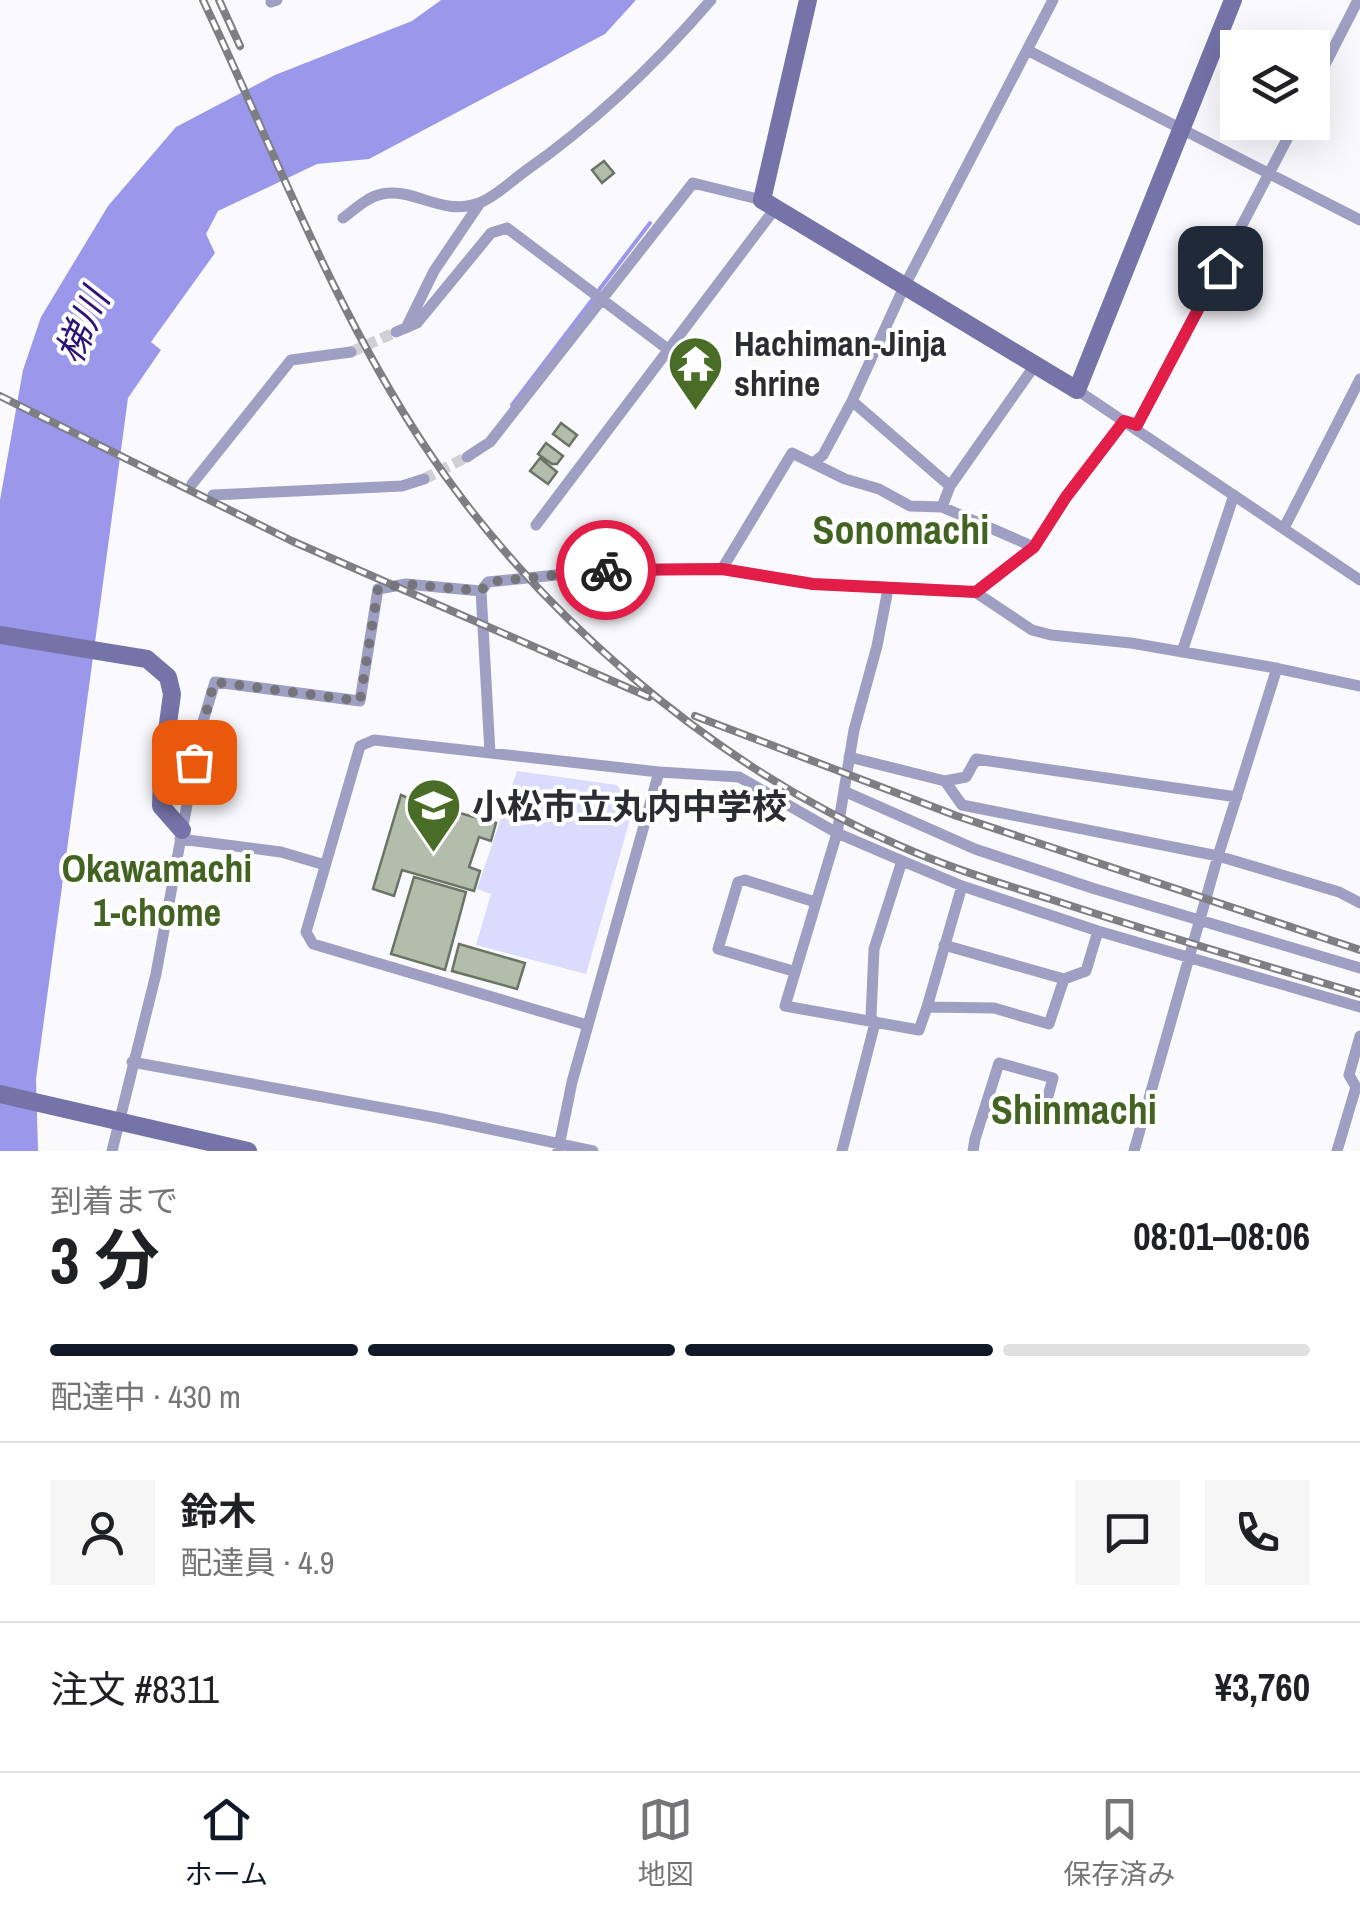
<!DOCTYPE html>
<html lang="ja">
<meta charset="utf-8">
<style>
body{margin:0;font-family:"Archivo Narrow","Noto Sans JP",sans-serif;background:#f6f6f6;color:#202124;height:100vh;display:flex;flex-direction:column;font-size:38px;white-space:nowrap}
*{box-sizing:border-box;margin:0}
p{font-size:32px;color:#757577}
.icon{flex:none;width:55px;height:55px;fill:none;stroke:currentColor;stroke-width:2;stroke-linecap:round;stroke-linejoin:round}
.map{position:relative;height:1151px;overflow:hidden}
.drawer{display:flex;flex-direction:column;background:#fff;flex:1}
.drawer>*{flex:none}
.tools{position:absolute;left:1220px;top:30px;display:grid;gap:20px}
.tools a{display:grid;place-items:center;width:110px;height:110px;border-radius:0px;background:#fff;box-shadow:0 10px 40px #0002;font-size:50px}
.pin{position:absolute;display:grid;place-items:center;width:85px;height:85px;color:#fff;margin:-42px;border-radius:20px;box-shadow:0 5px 15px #0006}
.courier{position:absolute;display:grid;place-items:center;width:100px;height:100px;margin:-50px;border:8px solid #e11d48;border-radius:50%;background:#fff;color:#222;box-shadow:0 2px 12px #0007}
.headline em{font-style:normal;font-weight:700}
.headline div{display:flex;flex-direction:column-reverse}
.headline{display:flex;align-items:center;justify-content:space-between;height:170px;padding:0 50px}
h1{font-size:65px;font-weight:700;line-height:75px}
.bar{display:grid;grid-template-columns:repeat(4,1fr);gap:15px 10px;align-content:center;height:120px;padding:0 50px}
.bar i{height:12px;border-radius:8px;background:#e0e0e0}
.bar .active{background:#111827}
.bar p{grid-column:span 4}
.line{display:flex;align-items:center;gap:25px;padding:0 50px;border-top:2px solid #e0e0e0}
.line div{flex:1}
.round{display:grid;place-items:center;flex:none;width:105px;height:105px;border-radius:0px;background:#f6f6f6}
.dock{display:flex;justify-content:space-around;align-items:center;height:140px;border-top:2px solid #e0e0e0;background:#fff;font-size:28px;color:#757577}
.dock a{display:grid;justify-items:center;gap:5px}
.dock .active{color:#111827}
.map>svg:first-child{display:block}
.green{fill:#dbdbfd}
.water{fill:#9b97ea}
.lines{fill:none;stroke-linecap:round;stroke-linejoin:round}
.stream{stroke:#9b97ea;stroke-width:4}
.building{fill:#b3bdac;stroke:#6b7464;stroke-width:2.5}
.street-tunnel{stroke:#d1d1d5;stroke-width:11;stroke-dasharray:11 5.5;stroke-linecap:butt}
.street{stroke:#9f9fc4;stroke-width:11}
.secondary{stroke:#7573a8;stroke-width:18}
.rail-casing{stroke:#7e7e84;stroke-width:8}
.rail{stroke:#fff;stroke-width:4;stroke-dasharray:11;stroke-linecap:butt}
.done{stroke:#74747a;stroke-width:10;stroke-dasharray:0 18}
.route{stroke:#e11d48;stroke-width:12}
.labels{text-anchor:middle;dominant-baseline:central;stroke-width:8;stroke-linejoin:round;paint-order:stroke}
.poi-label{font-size:35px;font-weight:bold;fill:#2c2c33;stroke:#fff;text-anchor:start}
.water-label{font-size:38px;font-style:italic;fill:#2d1373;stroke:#fff}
.neighbourhood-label{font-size:38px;font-weight:bold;fill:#426322;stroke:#fff}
.quarter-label{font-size:40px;font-weight:bold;fill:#426322;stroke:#fff}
</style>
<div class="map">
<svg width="1360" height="1151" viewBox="0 0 1360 1151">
<rect width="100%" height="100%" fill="#fafafe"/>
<path class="green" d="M517,771L617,785L633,809L586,974L476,945L491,894L477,889Z"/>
<path class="water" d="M441,0H636L605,34L369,159L317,164L218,211L206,234L215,253L151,342L161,350L128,398L36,1079L38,1151H0V500L23,370L41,317L108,206L176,127L275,75L412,21Z"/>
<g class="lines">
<path class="stream" d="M599,290L650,223
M512,405L592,300"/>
</g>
<path class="building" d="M604,161L614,173L602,183L592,170Z
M561,423L577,435L569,446L553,434Z
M546,443L563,456L557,464H552L538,454Z
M540,458L557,472L548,484L530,471Z
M401,795L408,798L417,795L437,803L441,808L496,823L491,841L479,837L469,867L480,871L474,891L402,870L394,896L373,889Z
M414,877L466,892L445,970L391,954Z
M459,944L525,963L517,989L452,971Z"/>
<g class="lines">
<path class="street-tunnel" d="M351,352L396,332
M424,479L467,457"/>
<path class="street" d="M271,2L277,0
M1027,50L1360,220
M1312,90L1358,0
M343,218C354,210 367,197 382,194C414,187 442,217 479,203C495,197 510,182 524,172C594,123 655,65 711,0
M406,328L434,271L480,203
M396,332L417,323L491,233L507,228L669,350
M1077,390L1360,580
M467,457L490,442L693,183L762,200
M813,463L823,455L852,401
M192,484L291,360L351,352
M950,486L852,401L904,287L1053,0
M213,495L402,486L424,479
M942,507L950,486L1035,365
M536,525L774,210
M1284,528L1360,379
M722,569L792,453L845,479L879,489L910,506L942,507L1034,547
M975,592L1034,547L1066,497L1124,421L1137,425L1296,122
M1182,652L1234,495
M490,753L481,591L488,582L604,570L722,569L813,584L975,592L1032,630L1051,635L1131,643L1270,667L1360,686
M849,757L945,781L962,805L1218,856L1339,892L1360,903
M945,781L966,777L976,759L1237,797
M846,792L975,849L1092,888L1360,968
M180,839L281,852L325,865
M1098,931L1360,1007
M944,945L1064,979
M793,971L718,949L738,882L745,880L815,902
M927,1007L962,886
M587,1025L313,944L306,932L360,746L374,740L659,772L739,777L837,833L893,857L962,886L1098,931L1086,971L1064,979L1049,1024L994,1008L927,1007L919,1030L785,1006L837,833L854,730L877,646L888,589
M132,1062L438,1118L593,1151
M112,1151L156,974L201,728L215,682L360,701L378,589L406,584L481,591
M558,1151L572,1082L659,772
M842,1151L875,1023L871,1017L874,949L902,861
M973,1151L975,1139L999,1063L1053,1078L1041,1122L984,1111
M1134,1151L1218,856L1277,668
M1337,1151L1356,1087L1349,1075L1360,1036"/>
<path class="secondary" d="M808,0L762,200L1077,390L1233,0
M0,635L147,659L168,677L172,694L162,768L161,806L182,830
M0,1094L248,1151"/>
<defs>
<path id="rail" d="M203,0C273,148 332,305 422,442C532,610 713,766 898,845C947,867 999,883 1050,899C1153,933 1257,963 1360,994
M219,0L240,46
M0,396L292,541L649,697
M695,716L957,816L1360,950"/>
</defs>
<use href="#rail" class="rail-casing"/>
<use href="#rail" class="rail"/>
</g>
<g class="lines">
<path class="done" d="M194,762L214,682L360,701L378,589L406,584L481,591L488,582L606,570"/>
<path class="route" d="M606,570L722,569L813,584L976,592L1034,547L1066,497L1124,421L1137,425L1220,268"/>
</g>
<defs>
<symbol id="temple-pin" viewBox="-11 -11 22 30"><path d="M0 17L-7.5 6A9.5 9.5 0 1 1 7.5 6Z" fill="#496d26" stroke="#fff"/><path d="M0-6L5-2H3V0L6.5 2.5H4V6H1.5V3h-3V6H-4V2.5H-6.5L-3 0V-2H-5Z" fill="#fff"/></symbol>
<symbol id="school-pin" viewBox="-11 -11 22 30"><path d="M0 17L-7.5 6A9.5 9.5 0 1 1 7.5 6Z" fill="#496d26" stroke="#fff"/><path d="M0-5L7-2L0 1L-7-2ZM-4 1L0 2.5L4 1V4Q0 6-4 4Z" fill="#fff"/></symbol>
</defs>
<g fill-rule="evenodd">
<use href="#temple-pin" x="664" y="332" width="63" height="86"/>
<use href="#school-pin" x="402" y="774" width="63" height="86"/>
</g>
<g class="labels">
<g class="poi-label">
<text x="734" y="343">Hachiman-Jinja<tspan x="734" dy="40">shrine</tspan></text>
<text x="472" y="806">小松市立丸内中学校</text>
</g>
<g class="water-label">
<text transform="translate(82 326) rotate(-66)">梯川</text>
</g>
<g class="neighbourhood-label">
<text x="157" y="868">Okawamachi<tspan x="157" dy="44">1-chome</tspan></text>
</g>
<g class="quarter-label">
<text x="901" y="529">Sonomachi</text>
<text x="1074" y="1109">Shinmachi</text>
</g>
</g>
</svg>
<div class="tools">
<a><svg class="icon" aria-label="layers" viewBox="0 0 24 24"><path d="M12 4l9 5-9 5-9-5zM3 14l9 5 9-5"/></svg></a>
</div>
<div class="pin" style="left:194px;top:762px;background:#ea580c"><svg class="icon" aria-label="bag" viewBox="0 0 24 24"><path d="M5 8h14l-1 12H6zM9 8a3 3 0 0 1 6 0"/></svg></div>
<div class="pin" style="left:1220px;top:268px;background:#1f2937"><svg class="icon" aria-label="home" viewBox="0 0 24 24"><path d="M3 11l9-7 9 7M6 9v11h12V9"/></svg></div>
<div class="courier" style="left:606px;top:570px"><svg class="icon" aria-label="bike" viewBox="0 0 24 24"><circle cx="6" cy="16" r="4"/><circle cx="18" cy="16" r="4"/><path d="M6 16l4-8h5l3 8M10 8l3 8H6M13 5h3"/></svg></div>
</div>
<section class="drawer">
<div class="headline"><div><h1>3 分</h1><p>到着まで</p></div><em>08:01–08:06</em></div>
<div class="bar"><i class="active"></i><i class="active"></i><i class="active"></i><i></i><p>配達中 · 430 m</p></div>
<div class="line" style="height:180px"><a class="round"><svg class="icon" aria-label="person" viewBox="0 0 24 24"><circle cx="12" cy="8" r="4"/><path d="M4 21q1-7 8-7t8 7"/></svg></a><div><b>鈴木</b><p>配達員 · 4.9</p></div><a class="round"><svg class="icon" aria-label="chat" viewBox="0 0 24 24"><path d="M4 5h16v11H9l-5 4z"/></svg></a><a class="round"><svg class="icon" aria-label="phone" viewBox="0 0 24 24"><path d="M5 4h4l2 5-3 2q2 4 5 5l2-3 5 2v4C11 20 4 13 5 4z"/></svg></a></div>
<div class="line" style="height:130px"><div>注文 #8311</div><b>¥3,760</b></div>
</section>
<nav class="dock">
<a class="active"><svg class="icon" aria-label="home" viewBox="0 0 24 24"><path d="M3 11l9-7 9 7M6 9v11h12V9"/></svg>ホーム</a>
<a><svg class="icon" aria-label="map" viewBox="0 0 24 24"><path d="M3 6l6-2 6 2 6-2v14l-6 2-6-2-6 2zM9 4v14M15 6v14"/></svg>地図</a>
<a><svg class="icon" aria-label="saved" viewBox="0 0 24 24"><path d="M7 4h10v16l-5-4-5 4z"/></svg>保存済み</a>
</nav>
